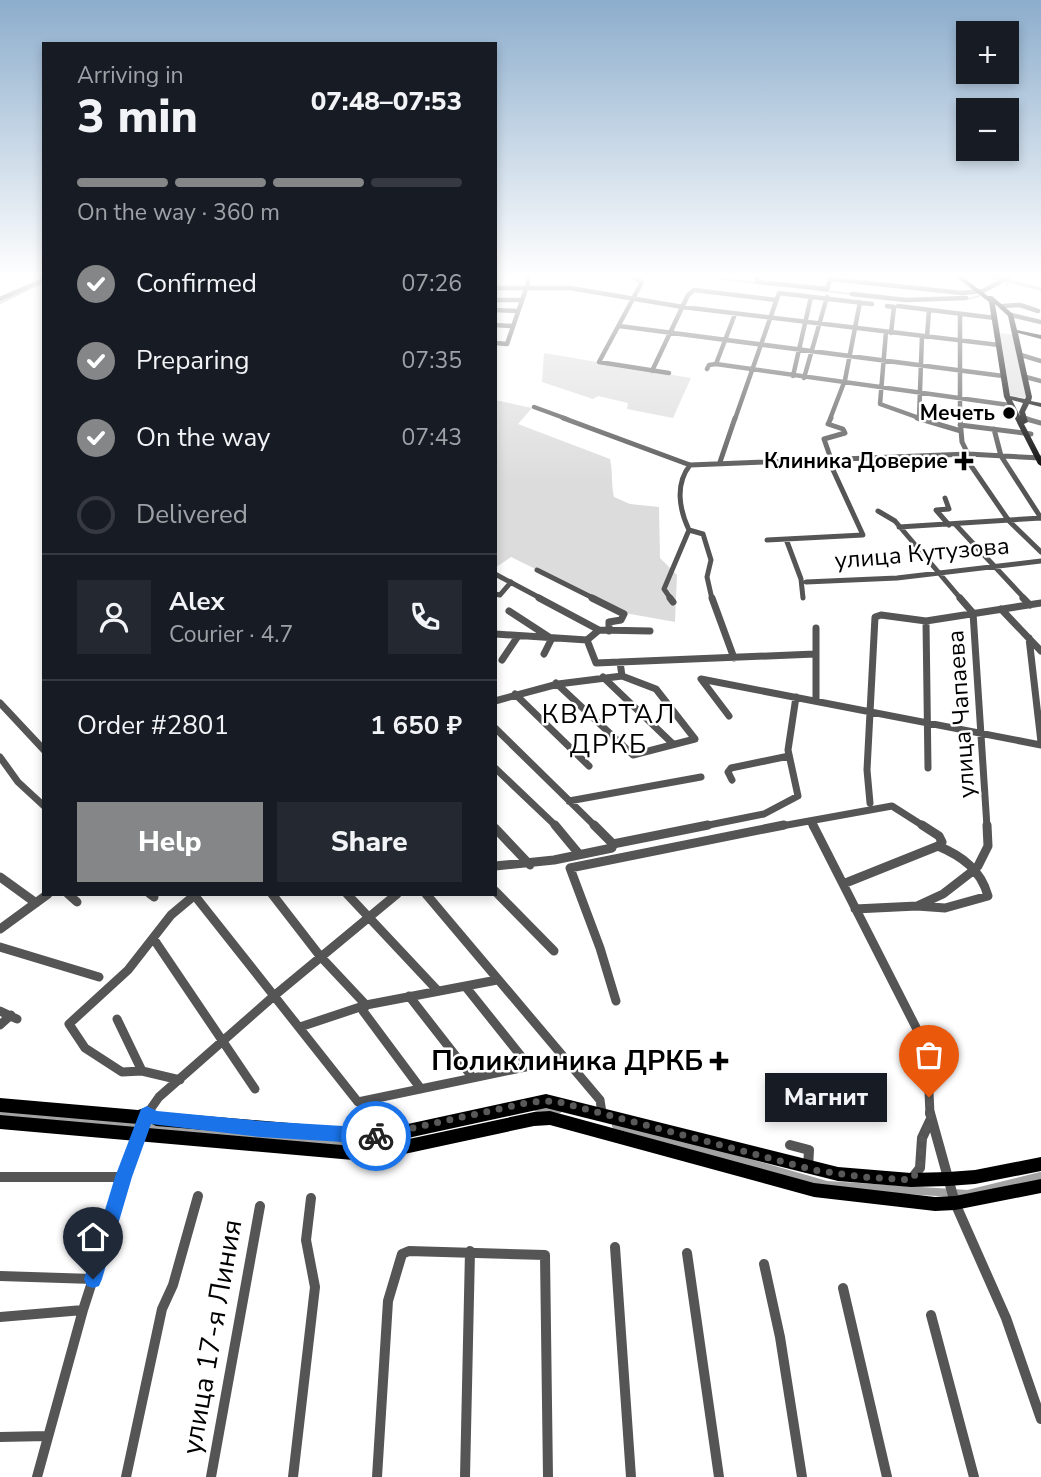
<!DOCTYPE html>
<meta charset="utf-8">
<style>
body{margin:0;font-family:"Nunito Sans",sans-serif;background:#242831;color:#f1f3f6;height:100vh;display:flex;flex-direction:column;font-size:26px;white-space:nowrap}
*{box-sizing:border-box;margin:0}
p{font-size:23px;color:#9ea1a6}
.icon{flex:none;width:38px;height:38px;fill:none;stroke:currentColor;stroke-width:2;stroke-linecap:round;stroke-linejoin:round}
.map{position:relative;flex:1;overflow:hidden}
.sheet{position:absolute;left:42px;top:42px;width:455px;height:854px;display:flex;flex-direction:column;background:#171b24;border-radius:0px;box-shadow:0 4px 10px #0003}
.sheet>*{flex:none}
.tools{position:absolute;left:956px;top:21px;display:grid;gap:14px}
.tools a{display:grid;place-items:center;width:63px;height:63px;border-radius:0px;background:#171b24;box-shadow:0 4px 10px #0003;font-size:35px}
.pin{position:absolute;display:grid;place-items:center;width:60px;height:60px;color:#fff;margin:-72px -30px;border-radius:50% 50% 50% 0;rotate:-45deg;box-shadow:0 0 7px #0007}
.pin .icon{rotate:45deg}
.courier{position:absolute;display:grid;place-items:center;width:70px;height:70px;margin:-35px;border:5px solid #1a73e8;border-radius:50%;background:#fff;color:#222;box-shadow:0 2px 9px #0007}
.bubble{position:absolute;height:49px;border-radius:0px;background:#171b24;box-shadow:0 4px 10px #0003;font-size:23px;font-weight:800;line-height:49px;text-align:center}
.overview em{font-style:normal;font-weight:800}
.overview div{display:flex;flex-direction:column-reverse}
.overview{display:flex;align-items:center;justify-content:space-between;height:119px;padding:0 35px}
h1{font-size:46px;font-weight:800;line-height:52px}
.bar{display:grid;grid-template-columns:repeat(4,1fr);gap:10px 7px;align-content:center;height:84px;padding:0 35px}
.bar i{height:9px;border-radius:5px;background:#363941}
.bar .active{background:#858687}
.bar p{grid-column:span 4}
.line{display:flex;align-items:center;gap:18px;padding:0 35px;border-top:2px solid #363941}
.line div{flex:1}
.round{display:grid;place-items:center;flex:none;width:74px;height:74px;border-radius:0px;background:#242831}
ol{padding:0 35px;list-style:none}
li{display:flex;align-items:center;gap:21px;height:77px}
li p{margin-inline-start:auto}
li .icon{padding:7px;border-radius:50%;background:#858687;color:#fff;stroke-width:4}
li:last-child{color:#9ea1a6}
li i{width:38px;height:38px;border:4px solid #363941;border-radius:50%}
.action{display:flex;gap:14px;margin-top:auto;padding:14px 35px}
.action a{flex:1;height:80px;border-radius:0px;background:#858687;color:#fff;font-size:28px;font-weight:800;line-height:80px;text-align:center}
.action a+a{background:#242831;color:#f1f3f6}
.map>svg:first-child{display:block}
.green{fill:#dcdcdc}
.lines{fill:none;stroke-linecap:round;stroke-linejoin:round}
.stream{stroke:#a3a3a3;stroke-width:2}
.canal-far2{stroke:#a3a3a3;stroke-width:3.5}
.canal-far1{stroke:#a3a3a3;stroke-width:6}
.canal{stroke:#a3a3a3;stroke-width:8}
.minor-far4{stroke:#555;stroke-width:4.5}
.minor-far3{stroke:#555;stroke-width:5}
.minor-far2{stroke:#555;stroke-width:7}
.minor-far1{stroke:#555;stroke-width:9}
.minor{stroke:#555;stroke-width:10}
.major{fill:#000;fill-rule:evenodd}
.route{fill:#1a73e8}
.done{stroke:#595959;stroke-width:7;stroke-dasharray:0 12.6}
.poi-dot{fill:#000;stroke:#fff;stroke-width:2.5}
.labels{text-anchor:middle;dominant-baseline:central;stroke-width:5;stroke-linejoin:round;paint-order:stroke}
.far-poi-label{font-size:21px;font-weight:bold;fill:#000;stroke:#fff;text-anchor:end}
.street-label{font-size:24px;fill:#000;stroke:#fff}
.neighbourhood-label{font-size:26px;letter-spacing:2px;fill:#000;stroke:#fff}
.near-poi-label{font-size:28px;font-weight:bold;fill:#000;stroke:#fff;text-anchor:end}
.near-street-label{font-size:28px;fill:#000;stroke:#fff}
</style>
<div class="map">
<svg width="1041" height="1477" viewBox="0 0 1041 1477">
<rect width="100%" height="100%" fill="#fff"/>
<path class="green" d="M1000,333L1015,335L1026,398L1010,396Z
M544,353L691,378L673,418L627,409L628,403L598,396L593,399L542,382Z
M495,400L532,408L518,424L610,459C613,473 611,484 614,497L630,504L659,507L660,558L677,575L675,622L625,613L511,557L495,568Z"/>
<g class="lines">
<path class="stream" d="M713,278L757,283
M1006,285L1008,282
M815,290L851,294
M968,299L979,296
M0,303L44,282"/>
<path class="canal-far2" d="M988,276L1041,289"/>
<path class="canal-far1" d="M537,1109L559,1110
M0,1113L16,1114"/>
<path class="canal" d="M0,1113L354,1144L394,1140
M616,1125L827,1185L968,1194L1041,1176"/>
<path class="minor-far4" d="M631,276L642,282L599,362L669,373
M757,276V282L827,289L831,277
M831,279L962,293L983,291L1011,276
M495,288H570L683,307L999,345
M852,294L906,300L966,298
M0,299L41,281L43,276
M495,300H520
M887,306L894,307L891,333
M898,306L995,318
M1003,306L1020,305L1038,311
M495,310L516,311
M960,314V419
M1011,315L1041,322
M495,325L512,326
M619,326L1003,376
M886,332L880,404L922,419
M927,337L929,310
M495,343L507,344L528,283L527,276
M1021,355L1041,361
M716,364L1009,405
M707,369L709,365L716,364L735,314
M652,371L688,295L694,290L776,300
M793,376L811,297
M1026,377L1041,381
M804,378L827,297
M534,407L567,419
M919,418L922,336
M1023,418L1028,419
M735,419L779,293L872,304
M830,419L845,380L860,302"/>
<path class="minor-far3" d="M563,418L690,465L968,454L1041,458
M831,418L828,424L843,429L845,433L824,439L831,459
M917,418L961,431
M960,418L962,442L968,454
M1023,418L1041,423
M960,425L1031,434
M994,429L1001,456L1041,518
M963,454L1009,521L1041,552
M720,462L735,418
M690,465C675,484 679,509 689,530L703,534L711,560L707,577L712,599
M945,498L949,509L936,510L949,525
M878,511L895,521L961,599
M955,524L1025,599
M899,527L1041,518
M786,539L801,579L803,598
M767,540L863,535L828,459
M537,570L595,599
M495,574L542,599
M806,582L897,578L1041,561
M495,594L500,595L511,582
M671,599L664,589L689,530"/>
<path class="minor-far2" d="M539,598L599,630
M592,598L624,614L621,620L609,622V631
M670,598L673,602
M712,598L734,658
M960,598L973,613L987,827
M1023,598L1030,605
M1001,609L1041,651
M509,611L549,637
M926,621L928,768
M816,628V701
M650,631L599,630L587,640L596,663L815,654
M495,634L587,640
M1029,638L1041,742
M544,654L552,638
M502,660L518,636
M603,677L673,744
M556,683L633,755L695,739L656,689L622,676
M515,694L589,766
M495,701L558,684L622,676L620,662
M0,703L44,750
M729,716L701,679L1041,745
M495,728L596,827
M0,757L18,782L44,806
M495,768L557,827
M732,780L728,772L731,768L789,756
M569,801L701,777
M870,803L867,770L875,617L881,615L926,621L1041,603
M811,822L813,827
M699,827L764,814L798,796L788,750L796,697
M776,827L892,806L925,827"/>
<path class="minor-far1" d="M555,825L579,854
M813,825L927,1049L930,1114
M495,828L530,865
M613,844L708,825
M495,866L554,860L612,848L613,844L594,825
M978,866L988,846L987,825
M0,877L36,903
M843,884L938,846
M495,891L554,951
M68,894L77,902
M150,894L154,897
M272,894L320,956L366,1005L363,1011L421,1089
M347,894L438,991
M426,894L600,1100L602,1113
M195,896L358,1102L564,1059
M917,906L945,908L988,896C981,870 962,856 938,846L942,842L939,836L922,825
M855,909L917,906L943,894L974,870
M0,929L48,894
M153,938L255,1089
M0,947L99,977
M465,986L529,1066
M409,996L473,1078
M616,1001L600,948L570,868L784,825
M0,1011L17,1019
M117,1019L142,1071
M0,1025L11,1015
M300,1027L366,1005L497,980
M180,1080L142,1071L122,1072L85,1048L69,1024L128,970L171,915L196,894
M147,1114L159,1097L275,995L397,894"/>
<path class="minor" d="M930,1113L955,1203L1006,1318L1041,1419
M790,1145L809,1150L808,1168
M0,1177H124
M912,1178L920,1168L922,1138L930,1121
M615,1247L631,1477
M687,1253L719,1477
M764,1264L780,1337L802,1477
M0,1276L93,1279
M843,1288L887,1477
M931,1315L974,1477
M0,1317L83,1310
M0,1437L47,1436
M37,1477L83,1310L139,1136
M126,1477L162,1309L173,1285L198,1196
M211,1477L260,1206
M293,1477L315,1287L306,1240L311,1198
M377,1477L388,1301L402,1254L409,1251L545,1255L548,1477
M465,1477L470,1251"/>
<path class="major" d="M955,276H961L988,296H992L1013,314L1017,330L1041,335V339L1018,333L1032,397L1031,401L1041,403V407L1029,404L1025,412L1028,422L1024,424L1041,457V466L1038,464L1004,397L989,302ZM995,304L1008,316L1026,397L1025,399L1010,396ZM1012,400L1023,403L1019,412L1020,416Z
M546,1094L838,1167L911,1173L948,1172L975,1170L1041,1157V1171L975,1184L948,1186L911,1187L838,1181L546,1108L394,1141L360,1143L156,1126L146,1121L138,1124L0,1112V1098L138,1110L147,1107L157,1112L360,1129L394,1127Z
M550,1111L814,1183L935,1197L955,1196L1041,1179V1193L955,1210L935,1211L814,1197L550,1125L534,1126L395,1156L353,1160L0,1129V1115L353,1146L395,1142L534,1112Z"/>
</g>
<linearGradient id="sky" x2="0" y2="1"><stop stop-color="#8cadcc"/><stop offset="0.57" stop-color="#fff"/><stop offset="1" stop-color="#fff" stop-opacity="0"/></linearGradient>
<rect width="1041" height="483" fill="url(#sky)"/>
<path class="route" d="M147,1106L157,1111L260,1121L376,1128L382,1130L384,1136L382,1141L376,1144L260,1137L151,1124L132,1177L102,1279L99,1286L93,1288L87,1286L84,1279L115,1177L141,1109Z"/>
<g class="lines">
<path class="done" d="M376,1136L531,1102L555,1101L814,1170L862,1177L911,1180L920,1168L922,1138L930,1121L929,1097"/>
</g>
<g class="poi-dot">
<circle cx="1009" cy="413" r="7"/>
<path d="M960.5 450.5h7v7h7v7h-7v7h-7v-7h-7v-7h7z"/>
<path d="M715.5 1050.5h7v7h7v7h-7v7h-7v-7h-7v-7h7z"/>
</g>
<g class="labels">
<g class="far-poi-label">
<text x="995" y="413">Мечеть</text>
<text x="948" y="461">Клиника Доверие</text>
</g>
<g class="street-label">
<text transform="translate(922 553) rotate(-5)">улица Кутузова</text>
<text transform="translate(961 714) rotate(-94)">улица Чапаева</text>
</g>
<g class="neighbourhood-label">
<text x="609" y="714">КВАРТАЛ<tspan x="609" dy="30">ДРКБ</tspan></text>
</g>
<g class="near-poi-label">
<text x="703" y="1061">Поликлиника ДРКБ</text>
</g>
<g class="near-street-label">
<text transform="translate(212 1337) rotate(-80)">улица 17-я Линия</text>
</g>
</g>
</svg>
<div class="tools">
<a>+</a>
<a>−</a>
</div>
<div class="pin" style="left:929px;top:1097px;background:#ea580c"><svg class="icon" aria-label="bag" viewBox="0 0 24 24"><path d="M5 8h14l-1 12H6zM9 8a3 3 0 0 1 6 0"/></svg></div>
<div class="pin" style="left:93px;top:1279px;background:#1f2937"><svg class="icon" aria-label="home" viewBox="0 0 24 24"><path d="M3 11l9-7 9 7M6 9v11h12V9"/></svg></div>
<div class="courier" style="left:376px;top:1136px"><svg class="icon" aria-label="bike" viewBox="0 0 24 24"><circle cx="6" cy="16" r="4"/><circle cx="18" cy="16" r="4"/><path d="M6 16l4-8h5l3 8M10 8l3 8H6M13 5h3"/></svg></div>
<div class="bubble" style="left:765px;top:1073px;width:122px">Магнит</div>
<section class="sheet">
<div class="overview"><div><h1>3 min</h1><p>Arriving in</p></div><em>07:48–07:53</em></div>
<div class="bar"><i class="active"></i><i class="active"></i><i class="active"></i><i></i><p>On the way · 360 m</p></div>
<ol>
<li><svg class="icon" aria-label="check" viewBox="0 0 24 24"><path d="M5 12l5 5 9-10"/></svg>Confirmed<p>07:26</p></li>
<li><svg class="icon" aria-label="check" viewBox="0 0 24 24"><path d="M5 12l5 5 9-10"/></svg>Preparing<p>07:35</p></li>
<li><svg class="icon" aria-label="check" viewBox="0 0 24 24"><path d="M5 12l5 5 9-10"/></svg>On the way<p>07:43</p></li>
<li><i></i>Delivered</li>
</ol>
<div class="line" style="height:126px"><a class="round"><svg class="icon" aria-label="person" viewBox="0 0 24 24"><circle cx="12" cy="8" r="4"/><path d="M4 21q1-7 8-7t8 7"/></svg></a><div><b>Alex</b><p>Courier · 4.7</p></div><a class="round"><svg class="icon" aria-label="phone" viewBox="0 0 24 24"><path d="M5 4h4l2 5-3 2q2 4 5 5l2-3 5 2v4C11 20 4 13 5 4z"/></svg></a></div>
<div class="line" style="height:91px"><div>Order #2801</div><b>1 650 ₽</b></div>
<div class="action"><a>Help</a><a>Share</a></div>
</section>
</div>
